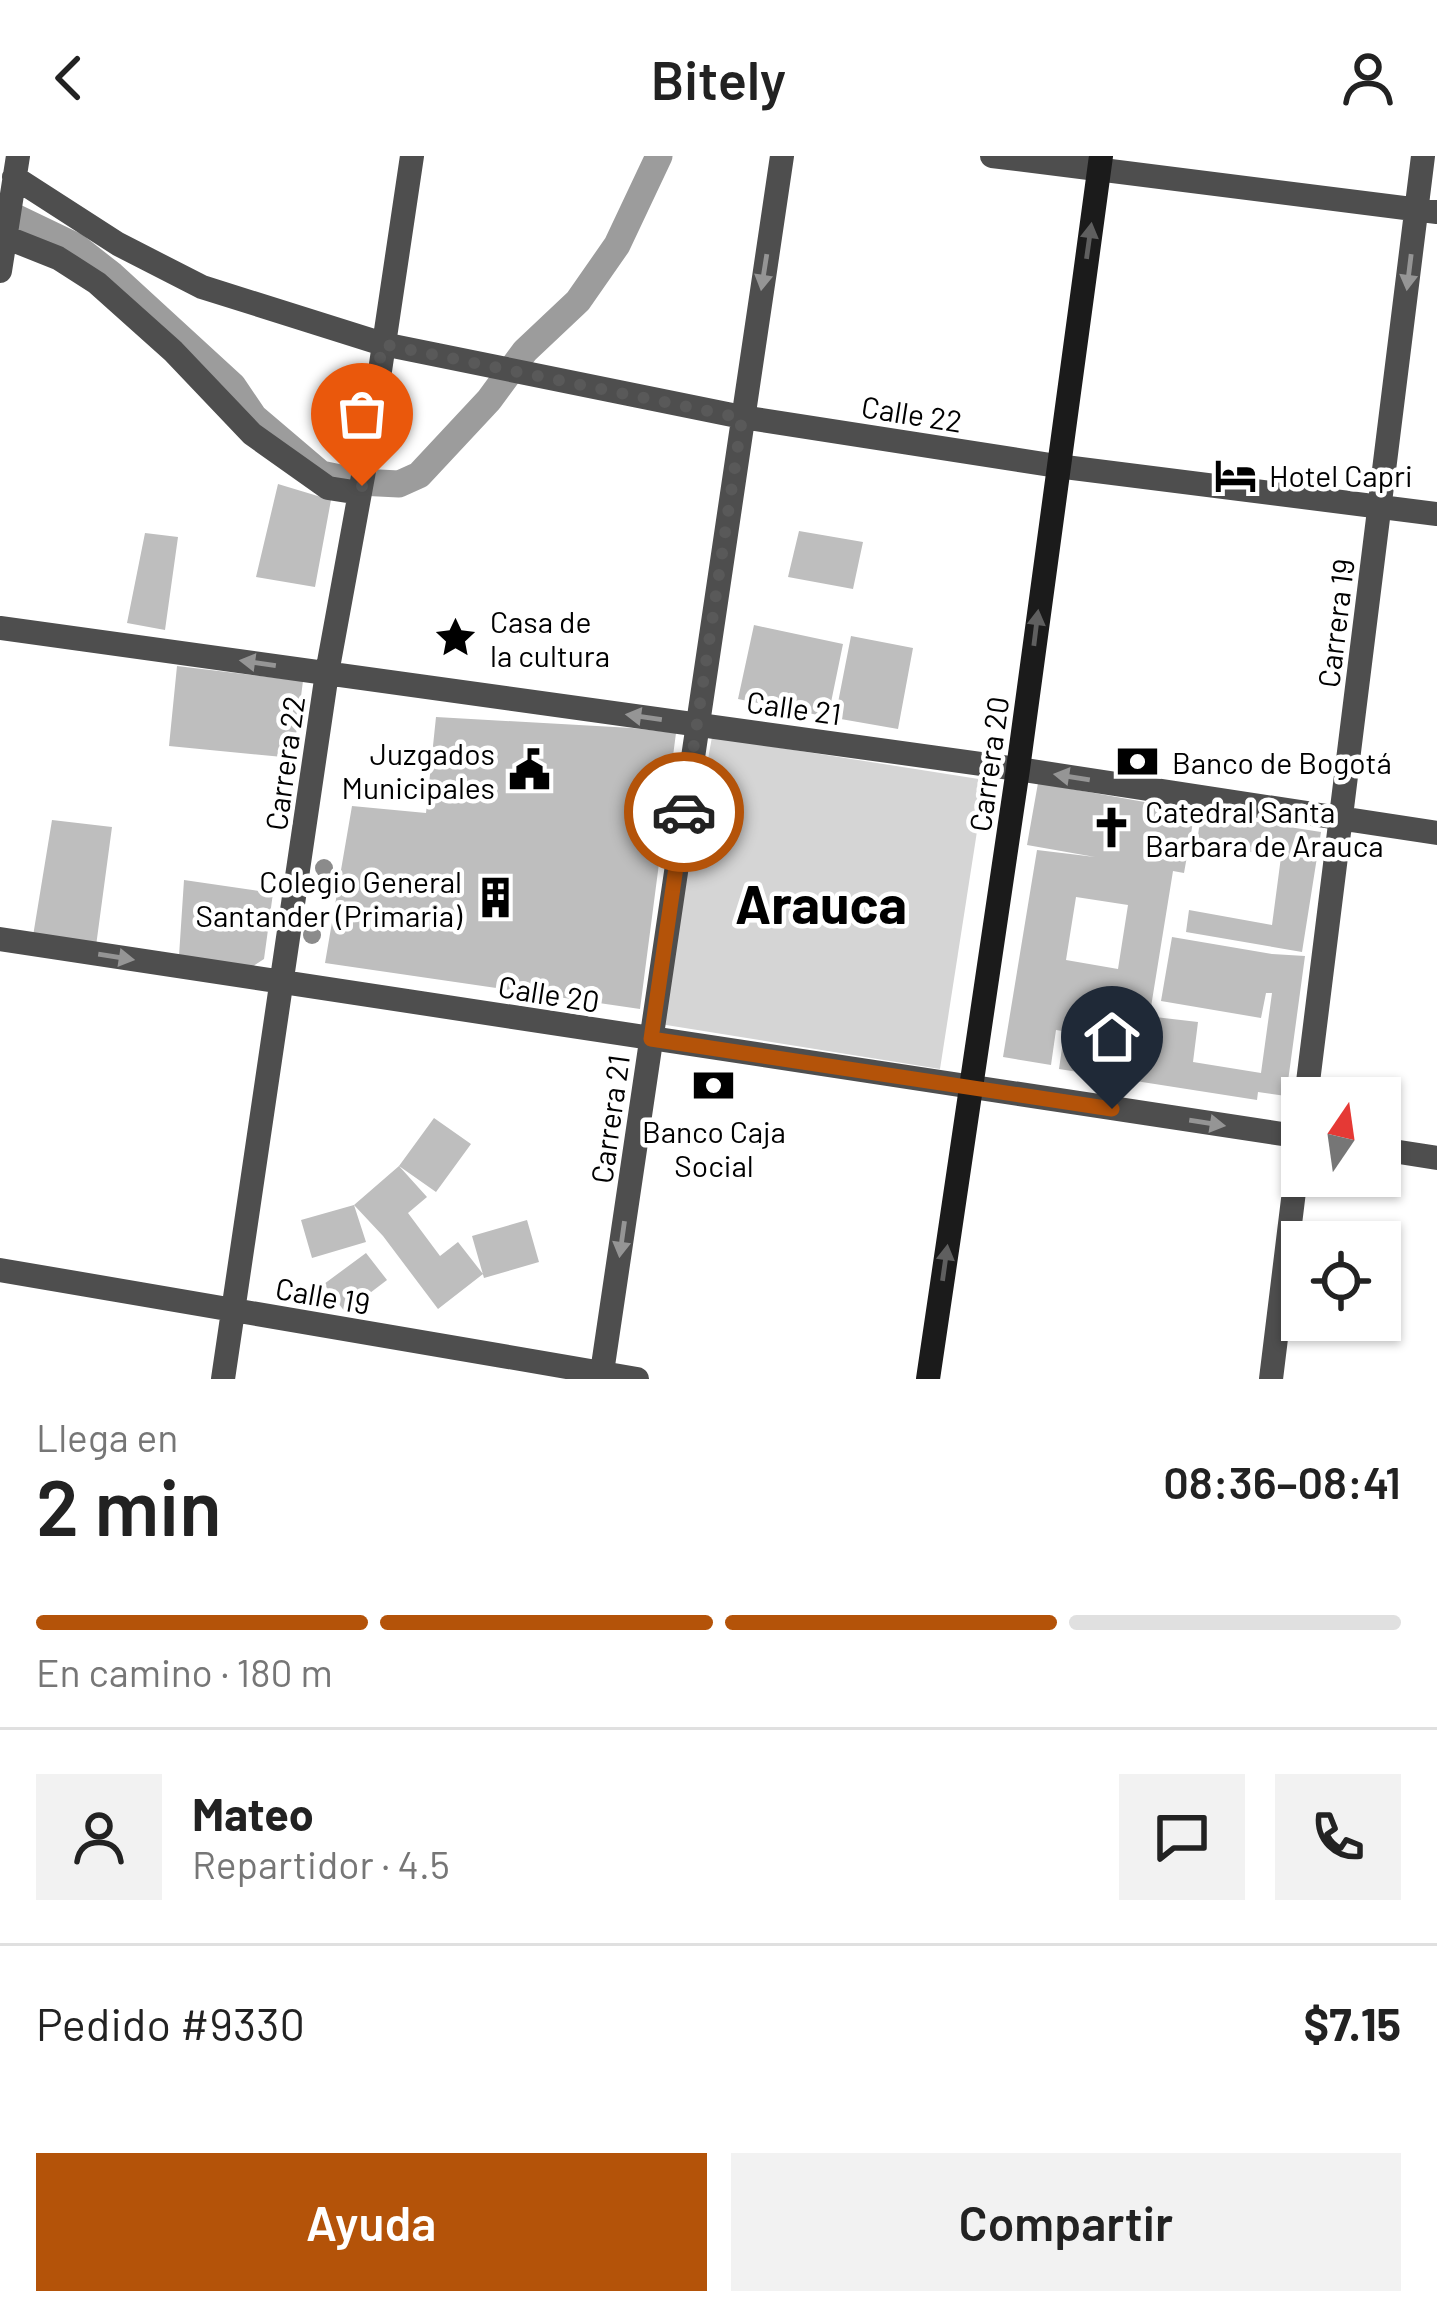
<!DOCTYPE html>
<html lang="es">
<meta charset="utf-8">
<style>
body{margin:0;font-family:Barlow,sans-serif;background:#f2f2f2;color:#222;height:100vh;display:flex;flex-direction:column;font-size:45px;white-space:nowrap}
*{box-sizing:border-box;margin:0}
p{font-size:39px;color:#767676}
.icon{flex:none;width:66px;height:66px;fill:none;stroke:currentColor;stroke-width:2;stroke-linecap:round;stroke-linejoin:round}
.map{position:relative;height:1223px;overflow:hidden}
.panel{display:flex;flex-direction:column;background:#fff;flex:1}
.panel>*{flex:none}
.needle{width:78px;rotate:13deg}
.controls{position:absolute;left:1281px;top:921px;display:grid;gap:24px}
.controls a{display:grid;place-items:center;width:120px;height:120px;border-radius:0px;background:#fff;box-shadow:0 3px 9px #0004;font-size:60px}
.pin{position:absolute;display:grid;place-items:center;width:102px;height:102px;color:#fff;margin:-123px -51px;border-radius:50% 50% 50% 0;rotate:-45deg;box-shadow:0 0 12px #0007}
.pin .icon{rotate:45deg}
.courier{position:absolute;display:grid;place-items:center;width:120px;height:120px;margin:-60px;border:9px solid #b45309;border-radius:50%;background:#fff;color:#222;box-shadow:0 3px 15px #0007}
.summary em{font-style:normal;font-weight:600}
.summary div{display:flex;flex-direction:column-reverse}
.summary{display:flex;align-items:center;justify-content:space-between;height:204px;padding:0 36px}
h1{font-size:78px;font-weight:600;line-height:90px}
.bar{display:grid;grid-template-columns:repeat(4,1fr);gap:18px 12px;align-content:center;height:144px;padding:0 36px}
.bar i{height:15px;border-radius:9px;background:#e0e0e0}
.bar .current{background:#b45309}
.bar p{grid-column:span 4}
.line{display:flex;align-items:center;gap:30px;padding:0 36px;border-top:3px solid #e0e0e0}
.line div{flex:1}
.round{display:grid;place-items:center;flex:none;width:126px;height:126px;border-radius:0px;background:#f2f2f2}
.button{display:flex;gap:24px;margin-top:auto;padding:24px 36px}
.button a{flex:1;height:138px;border-radius:0px;background:#b45309;color:#fff;font-size:48px;font-weight:600;line-height:138px;text-align:center}
.button a+a{background:#f2f2f2;color:#222}
header{display:flex;justify-content:space-between;align-items:center;height:156px;padding:0 36px;background:#fff;font-size:54px;font-weight:600}
.map>svg:first-child{display:block}
.green{fill:#d5d5d5}
.lines{fill:none;stroke-linecap:round;stroke-linejoin:round}
.canal{stroke:#9c9c9c;stroke-width:27}
.building{fill:#bebebe;fill-rule:evenodd}
.street{stroke:#4e4e4e;stroke-width:24}
.secondary{stroke:#1b1b1b;stroke-width:24}
.tree{fill:#8b8b8b}
.oneway{fill:#5f5f5f}
.oneway2{fill:#959595}
.done{stroke:#595959;stroke-width:12;stroke-dasharray:0 21.6}
.route{stroke:#b45309;stroke-width:15}
.labels{text-anchor:middle;dominant-baseline:central;stroke-width:9;stroke-linejoin:round;paint-order:stroke}
.street-label{font-size:30px;fill:#000;stroke:#fff}
.poi-label{font-size:30px;fill:#000;stroke:#fff;text-anchor:start}
.town-label{font-size:54px;font-weight:bold;fill:#000;stroke:#fff}
</style>
<header><svg class="icon" aria-label="back" viewBox="0 0 24 24"><path d="M15 5l-7 7 7 7"/></svg>Bitely<svg class="icon" aria-label="person" viewBox="0 0 24 24"><circle cx="12" cy="8" r="4"/><path d="M4 21q1-7 8-7t8 7"/></svg></header>
<div class="map">
<svg width="1437" height="1223" viewBox="0 0 1437 1223">
<rect width="100%" height="100%" fill="#fff"/>
<path class="green" d="M712,581L985,624L940,913L660,868Z"/>
<g class="lines">
<path class="canal" d="M0,54L75,90L112,119L233,230L254,261L321,318L359,326L399,328L419,319L489,244L525,195L578,145L617,89L659,0"/>
</g>
<path class="building" d="M278,328L331,344L315,431L256,421Z
M799,375L863,386L853,433L788,421Z
M145,377L178,381L165,474L127,467Z
M754,469L843,488L828,561L738,543Z
M851,480L913,492L898,573L835,562Z
M177,510L303,525L293,602L169,590Z
M436,561L632,572L676,577L640,853L325,807L352,650L426,657Z
M1038,627L1195,655L1184,717L1173,715L1145,888L1056,874L1051,909L1003,901L1037,694L1095,701L1027,689ZM1076,741L1128,749L1118,813L1066,804Z
M1201,657L1321,676L1302,796L1186,776L1189,754L1272,769L1281,701L1197,687Z
M52,664L112,671L96,790L33,780Z
M184,724L273,737L264,803L247,814L179,800Z
M1172,781L1272,798L1305,800L1286,940L1258,936L1257,944L1059,913L1063,885L1150,899L1155,861L1198,866L1193,906L1261,917L1272,837H1266L1261,862L1161,845Z
M434,962L471,988L436,1036L399,1010L427,1041L408,1057L440,1100L458,1086L483,1118L438,1153L383,1080L354,1049L366,1086L312,1102L301,1064L354,1049L399,1010Z
M527,1064L539,1106L484,1122L472,1080Z
M366,1097L387,1124L345,1156L324,1128Z"/>
<g class="lines">
<path class="street" d="M992,0L1437,56
M14,21L118,88L202,131L383,188L742,261L1057,310L1437,358
M5,81L58,102L97,127L173,195L252,278L328,332L360,337
M0,115L18,0
M0,472L1018,613L1437,677
M0,783L1302,981
M1306,942L1423,0
M1380,993L1437,1002
M0,1114L637,1223
M223,1223L327,517L370,282L412,0
M601,1223L782,0
M1271,1223L1302,970"/>
<path class="secondary" d="M928,1223L1018,613L1101,0"/>
</g>
<g class="tree">
<circle cx="324" cy="712" r="9"/>
<circle cx="312" cy="779" r="9"/>
</g>
<defs><path id="oneway-solid" d="M-6-.8H1V-3.2L6.5 0L1 3.2V.8H-6Z" transform="scale(3)"/></defs>
<g class="oneway">
<use href="#oneway-solid" transform="translate(1089 85) rotate(-82)"/>
<use href="#oneway-solid" transform="translate(1036 472) rotate(-83)"/>
<use href="#oneway-solid" transform="translate(945 1107) rotate(-82)"/>
</g>
<g class="oneway2">
<use href="#oneway-solid" transform="translate(764 116) rotate(99)"/>
<use href="#oneway-solid" transform="translate(1409 116) rotate(97)"/>
<use href="#oneway-solid" transform="translate(258 507) rotate(-172)"/>
<use href="#oneway-solid" transform="translate(644 561) rotate(-172)"/>
<use href="#oneway-solid" transform="translate(1072 621) rotate(-171)"/>
<use href="#oneway-solid" transform="translate(116 801) rotate(9)"/>
<use href="#oneway-solid" transform="translate(1207 967) rotate(9)"/>
<use href="#oneway-solid" transform="translate(622 1083) rotate(98)"/>
</g>
<g class="lines">
<path class="done" d="M362,330L382,188L742,262L684,656"/>
<path class="route" d="M684,656L651,883L1112,953"/>
</g>
<defs>
<symbol id="hotel-bare" viewBox="-9 -9 18 18"><path d="M-6-4.5h1.5V1H6V5H4.5V3h-9V5H-6ZM-4 0a1.8 1.8 0 1 1 3.6 0ZM.5 0V-2.5h3Q6-2.5 6 0Z" fill="#000" stroke="#fff" stroke-width="2.5" paint-order="stroke"/></symbol>
<symbol id="sight-bare" viewBox="-9 -9 18 18"><path d="M0-6L1.8-2.2L6-1.7L2.9 1.2L3.7 5.4L0 3.3L-3.7 5.4L-2.9 1.2L-6-1.7L-1.8-2.2Z" fill="#000" stroke="#fff" stroke-width="2.5" paint-order="stroke"/></symbol>
<symbol id="bank-bare" viewBox="-9 -9 18 18"><path d="M-6-4H6V4H-6ZM0-2.3a2.3 2.3 0 1 0 0 4.6a2.3 2.3 0 1 0 0-4.6Z" fill="#000" stroke="#fff" stroke-width="2.5" paint-order="stroke"/></symbol>
<symbol id="civic-bare" viewBox="-9 -9 18 18"><path d="M-.6-6.5H3V-4.5H.6V-3L4-1V1h2V6H-6V1h2V-1L-.6-3ZM-1.2 2.5V6h2.4V2.5Z" fill="#000" stroke="#fff" stroke-width="2.5" paint-order="stroke"/></symbol>
<symbol id="church-bare" viewBox="-9 -9 18 18"><path d="M-1.2-6h2.4v3.5h3.3v2.4h-3.3V6h-2.4V-.1h-3.3v-2.4h3.3Z" fill="#000" stroke="#fff" stroke-width="2.5" paint-order="stroke"/></symbol>
<symbol id="building-bare" viewBox="-9 -9 18 18"><path d="M-4-6H4V6H1V3H-1V6H-4ZM-2.5-4.3h1.7v1.8h-1.7ZM.8-4.3h1.7v1.8H.8ZM-2.5-1h1.7V.8h-1.7ZM.8-1h1.7V.8H.8Z" fill="#000" stroke="#fff" stroke-width="2.5" paint-order="stroke"/></symbol>
</defs>
<g fill-rule="evenodd">
<use href="#hotel-bare" x="1206" y="290" width="59" height="59"/>
<use href="#sight-bare" x="426" y="452" width="59" height="59"/>
<use href="#bank-bare" x="1108" y="576" width="59" height="59"/>
<use href="#civic-bare" x="500" y="584" width="59" height="59"/>
<use href="#church-bare" x="1082" y="642" width="59" height="59"/>
<use href="#building-bare" x="466" y="712" width="59" height="59"/>
<use href="#bank-bare" x="684" y="900" width="59" height="59"/>
</g>
<g class="labels">
<g class="street-label">
<text transform="translate(912 257) rotate(9)">Calle 22</text>
<text transform="translate(1335 467) rotate(-83)">Carrera 19</text>
<text transform="translate(794 551) rotate(8)">Calle 21</text>
<text transform="translate(284 607) rotate(-82)">Carrera 22</text>
<text transform="translate(988 608) rotate(-82)">Carrera 20</text>
<text transform="translate(549 837) rotate(9)">Calle 20</text>
<text transform="translate(609 963) rotate(-82)">Carrera 21</text>
<text transform="translate(323 1139) rotate(10)">Calle 19</text>
</g>
<g class="poi-label">
<text x="1269" y="319">Hotel Capri</text>
<text x="490" y="465">Casa de<tspan x="490" dy="34">la cultura</tspan></text>
<text x="495" y="597" text-anchor="end">Juzgados<tspan x="495" dy="34">Municipales</tspan></text>
<text x="1172" y="606">Banco de Bogotá</text>
<text x="1145" y="655">Catedral Santa<tspan x="1145" dy="34">Barbara de Arauca</tspan></text>
<text x="462" y="725" text-anchor="end">Colegio General<tspan x="462" dy="34">Santander (Primaria)</tspan></text>
<text x="714" y="975" text-anchor="middle">Banco Caja<tspan x="714" dy="34">Social</tspan></text>
</g>
<g class="town-label">
<text x="821" y="746">Arauca</text>
</g>
</g>
</svg>
<div class="controls">
<a><svg class="needle" viewBox="-14 -14 28 28"><path d="M0-13l5 13h-10z" fill="#e53935"/><path d="M0 13l5-13h-10z" fill="#767676"/></svg></a>
<a><svg class="icon" aria-label="locate" viewBox="0 0 24 24"><circle cx="12" cy="12" r="6"/><path d="M12 2v4M12 18v4M2 12h4M18 12h4"/></svg></a>
</div>
<div class="pin" style="left:362px;top:330px;background:#ea580c"><svg class="icon" aria-label="bag" viewBox="0 0 24 24"><path d="M5 8h14l-1 12H6zM9 8a3 3 0 0 1 6 0"/></svg></div>
<div class="pin" style="left:1112px;top:953px;background:#1f2937"><svg class="icon" aria-label="home" viewBox="0 0 24 24"><path d="M3 11l9-7 9 7M6 9v11h12V9"/></svg></div>
<div class="courier" style="left:684px;top:656px"><svg class="icon" aria-label="car" viewBox="0 0 24 24"><path d="M5 17H2v-5l4-1 3-4h7l3 4 3 1v5h-3M9 17h6M6 11h13"/><circle cx="7" cy="17" r="2"/><circle cx="17" cy="17" r="2"/></svg></div>
</div>
<section class="panel">
<div class="summary"><div><h1>2 min</h1><p>Llega en</p></div><em>08:36–08:41</em></div>
<div class="bar"><i class="current"></i><i class="current"></i><i class="current"></i><i></i><p>En camino · 180 m</p></div>
<div class="line" style="height:216px"><a class="round"><svg class="icon" aria-label="person" viewBox="0 0 24 24"><circle cx="12" cy="8" r="4"/><path d="M4 21q1-7 8-7t8 7"/></svg></a><div><b>Mateo</b><p>Repartidor · 4.5</p></div><a class="round"><svg class="icon" aria-label="chat" viewBox="0 0 24 24"><path d="M4 5h16v11H9l-5 4z"/></svg></a><a class="round"><svg class="icon" aria-label="phone" viewBox="0 0 24 24"><path d="M5 4h4l2 5-3 2q2 4 5 5l2-3 5 2v4C11 20 4 13 5 4z"/></svg></a></div>
<div class="line" style="height:156px"><div>Pedido #9330</div><b>$7.15</b></div>
<div class="button"><a>Ayuda</a><a>Compartir</a></div>
</section>
